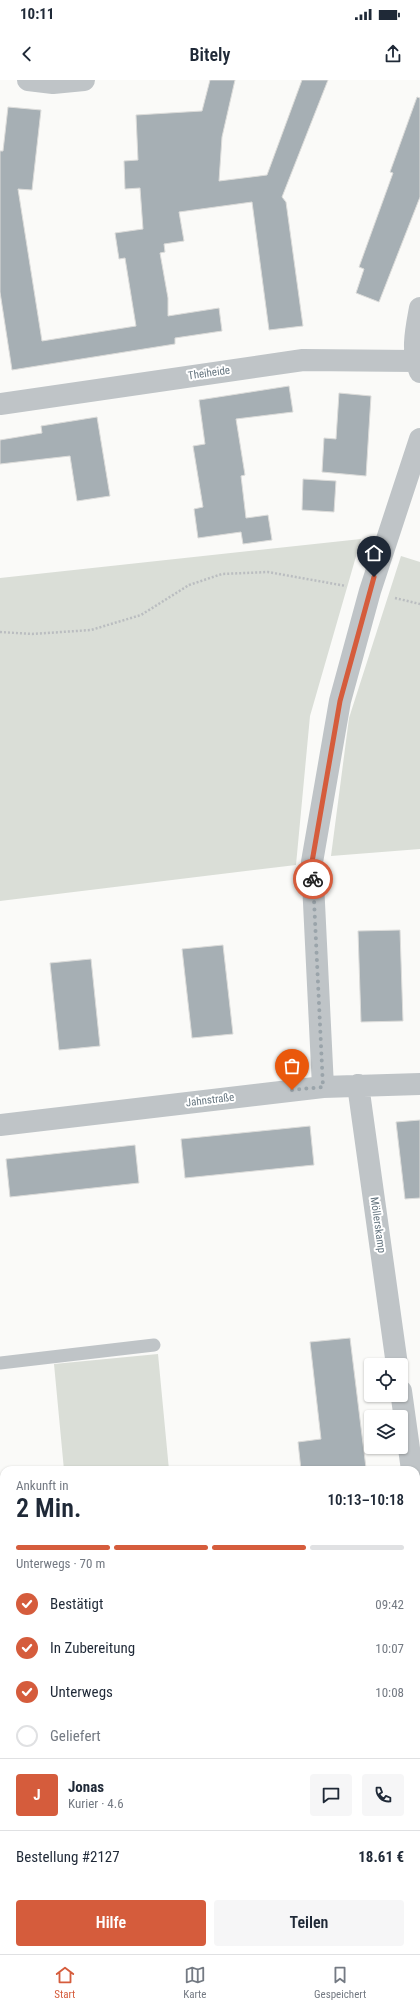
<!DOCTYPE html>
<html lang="de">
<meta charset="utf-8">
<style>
body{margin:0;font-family:"Roboto Condensed",sans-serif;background:#f6f6f7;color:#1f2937;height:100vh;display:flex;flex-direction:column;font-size:15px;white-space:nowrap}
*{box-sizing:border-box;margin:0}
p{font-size:13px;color:#747a83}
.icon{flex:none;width:22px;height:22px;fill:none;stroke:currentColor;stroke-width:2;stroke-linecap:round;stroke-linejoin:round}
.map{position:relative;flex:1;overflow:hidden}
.drawer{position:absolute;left:0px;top:1386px;width:420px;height:488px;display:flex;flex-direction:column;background:#fff;border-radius:12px 12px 0 0;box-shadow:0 1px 3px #0004}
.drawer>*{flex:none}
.tools{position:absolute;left:364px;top:1278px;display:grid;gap:8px}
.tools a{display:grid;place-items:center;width:44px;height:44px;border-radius:4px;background:#fff;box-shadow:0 1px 3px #0004;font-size:20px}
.pin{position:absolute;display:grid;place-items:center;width:34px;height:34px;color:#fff;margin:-41px -17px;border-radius:50% 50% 50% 0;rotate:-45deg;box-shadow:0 0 4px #0007}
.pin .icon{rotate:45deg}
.courier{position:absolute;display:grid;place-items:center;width:40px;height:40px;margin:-20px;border:3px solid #d55c3c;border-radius:50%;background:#fff;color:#222;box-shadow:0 1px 5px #0007}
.head em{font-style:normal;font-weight:600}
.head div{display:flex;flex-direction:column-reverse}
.head{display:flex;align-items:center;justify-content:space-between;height:68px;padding:0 16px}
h1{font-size:26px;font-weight:600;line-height:30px}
.bar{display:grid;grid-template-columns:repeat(4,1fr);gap:6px 4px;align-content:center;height:48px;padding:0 16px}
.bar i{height:5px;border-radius:3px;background:#e0e1e3}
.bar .on{background:#d55c3c}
.bar p{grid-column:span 4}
.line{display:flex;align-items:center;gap:10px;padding:0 16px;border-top:1px solid #e0e1e3}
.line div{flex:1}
.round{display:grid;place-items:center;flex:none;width:42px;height:42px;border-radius:4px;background:#f6f6f7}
ol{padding:0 16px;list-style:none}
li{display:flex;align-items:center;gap:12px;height:44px}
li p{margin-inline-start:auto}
li .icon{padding:4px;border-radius:50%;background:#d55c3c;color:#fff;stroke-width:4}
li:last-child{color:#747a83}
li i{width:22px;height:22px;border:2px solid #e0e1e3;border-radius:50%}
.button{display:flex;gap:8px;margin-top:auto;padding:8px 16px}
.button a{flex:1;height:46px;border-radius:4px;background:#d55c3c;color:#fff;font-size:16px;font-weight:600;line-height:46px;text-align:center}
.button a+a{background:#f6f6f7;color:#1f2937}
.status{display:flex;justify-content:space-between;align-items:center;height:28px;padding:0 20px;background:#fff;direction:ltr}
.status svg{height:11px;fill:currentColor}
header{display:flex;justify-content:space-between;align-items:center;height:52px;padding:0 16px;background:#fff;font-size:18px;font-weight:600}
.dock{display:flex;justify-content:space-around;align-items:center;height:56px;border-top:1px solid #e0e1e3;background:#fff;font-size:11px;color:#747a83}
.dock a{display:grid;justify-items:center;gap:2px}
.dock .on{color:#d55c3c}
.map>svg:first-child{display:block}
.green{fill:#daded7}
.building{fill:#a6afb4;stroke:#dcdcda}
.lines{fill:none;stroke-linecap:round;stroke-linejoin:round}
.path{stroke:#babdc0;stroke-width:2.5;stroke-dasharray:2 2;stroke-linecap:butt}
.service{stroke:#bfc4c7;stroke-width:13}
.minor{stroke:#bfc4c7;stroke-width:22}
.done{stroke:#9aa4aa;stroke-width:4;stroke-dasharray:0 7.2}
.route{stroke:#d55c3c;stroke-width:5}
.labels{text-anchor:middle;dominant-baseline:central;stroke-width:4;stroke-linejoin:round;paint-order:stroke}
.street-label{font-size:11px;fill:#667680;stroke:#fff}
</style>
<div class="status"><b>10:11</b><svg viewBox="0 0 49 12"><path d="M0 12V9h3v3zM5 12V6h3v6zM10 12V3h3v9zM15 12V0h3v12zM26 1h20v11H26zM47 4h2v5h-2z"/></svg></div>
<header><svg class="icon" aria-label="back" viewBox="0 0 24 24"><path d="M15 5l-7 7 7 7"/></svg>Bitely<svg class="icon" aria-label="share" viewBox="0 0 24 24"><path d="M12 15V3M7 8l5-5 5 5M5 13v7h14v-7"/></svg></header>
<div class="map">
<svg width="420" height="1874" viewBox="0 0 420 1874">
<rect width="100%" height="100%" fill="#fafaf8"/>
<path class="green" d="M361,459L310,636L296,785L0,821V498Z
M401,476L420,482V769L331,776L349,638Z
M158,1274L169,1390H64L54,1284Z"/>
<path class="building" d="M210,0H235L222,57L219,101L267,95L302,0H328L282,117L286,122L303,246L269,250L252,122L179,132L184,161L164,164L165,172L160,173L168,218V236L219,228L222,251L175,258V264L12,290L0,212V71H3L8,27L41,30L32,110L18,109L42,261L136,246L125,178L119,179L115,153L143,149L140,108L125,109L124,81L138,80L136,35L202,31Z
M417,17L420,18V117L379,222L356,213L364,189L359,187L393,93L390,92Z
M289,306L293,332L236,339L245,395L241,396L246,438L268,435L272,460L243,464L241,452L198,458L194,429L203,427L193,366L205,364L199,320Z
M339,313L371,316L366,396L322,392L324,358L336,359Z
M97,337L110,416L77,421L70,376L0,384V360L42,353L41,346Z
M303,399L336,401L334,432L302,430Z
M400,850L403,941L361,942L358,851Z
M223,865L233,954L192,958L182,869Z
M91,879L100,966L59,970L50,883Z
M420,1040V1118L405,1119L396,1042Z
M310,1046L314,1085L185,1098L181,1059Z
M135,1065L139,1103L10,1117L6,1079Z
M350,1258L366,1388L301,1390L298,1362L321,1359L310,1262Z"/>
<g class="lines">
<path class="path" d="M395,518L420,524
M0,552L32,554L91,550L141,535L189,505L222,494L268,492L346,506
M0,1468H4"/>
<path class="service" d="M0,1283L154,1265
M0,1581H4
M416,1596H420
M45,1870L46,1874
M295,1870V1874"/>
<path class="minor" d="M28,0L53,3L84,0
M420,228C416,250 411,271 420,292
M0,324L303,280L415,281L420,283
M358,1005L397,1285
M323,1007L312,782L340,621L370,511L420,359
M0,1045L323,1007L420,1004
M401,1311L412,1390
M416,1419L420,1454"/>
</g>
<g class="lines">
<path class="done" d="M292,1010L323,1007L313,799"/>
<path class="route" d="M313,799L312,782L340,621L374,497"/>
</g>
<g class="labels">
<g class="street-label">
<text transform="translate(209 293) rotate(-8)">Theiheide</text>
<text transform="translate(210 1020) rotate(-7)">Jahnstraße</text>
<text transform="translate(378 1145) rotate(82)">Möllerskamp</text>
</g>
</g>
</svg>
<div class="tools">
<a><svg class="icon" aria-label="locate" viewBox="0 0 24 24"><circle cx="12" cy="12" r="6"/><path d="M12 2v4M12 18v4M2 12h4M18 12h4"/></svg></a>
<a><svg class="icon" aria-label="layers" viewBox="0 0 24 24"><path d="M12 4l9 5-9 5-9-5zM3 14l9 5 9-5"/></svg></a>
</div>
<div class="pin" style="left:292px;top:1010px;background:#ea580c"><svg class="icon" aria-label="bag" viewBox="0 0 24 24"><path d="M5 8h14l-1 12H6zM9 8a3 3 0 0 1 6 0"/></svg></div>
<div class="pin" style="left:374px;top:497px;background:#1f2937"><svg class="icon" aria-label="home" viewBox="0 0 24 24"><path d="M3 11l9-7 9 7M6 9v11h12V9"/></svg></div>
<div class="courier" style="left:313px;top:799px"><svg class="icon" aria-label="bike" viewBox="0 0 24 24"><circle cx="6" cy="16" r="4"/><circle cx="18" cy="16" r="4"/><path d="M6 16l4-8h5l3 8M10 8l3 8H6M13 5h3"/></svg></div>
<section class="drawer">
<div class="head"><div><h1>2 Min.</h1><p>Ankunft in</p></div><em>10:13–10:18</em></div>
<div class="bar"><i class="on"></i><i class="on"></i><i class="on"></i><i></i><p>Unterwegs · 70 m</p></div>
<ol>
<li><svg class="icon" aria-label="check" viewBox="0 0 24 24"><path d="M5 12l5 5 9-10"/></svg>Bestätigt<p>09:42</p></li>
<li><svg class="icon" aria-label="check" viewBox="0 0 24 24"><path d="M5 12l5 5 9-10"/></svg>In Zubereitung<p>10:07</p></li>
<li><svg class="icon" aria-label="check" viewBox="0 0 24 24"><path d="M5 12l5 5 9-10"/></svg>Unterwegs<p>10:08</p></li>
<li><i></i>Geliefert</li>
</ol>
<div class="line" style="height:72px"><b class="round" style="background:#d55c3c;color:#fff">J</b><div><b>Jonas</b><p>Kurier · 4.6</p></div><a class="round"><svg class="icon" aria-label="chat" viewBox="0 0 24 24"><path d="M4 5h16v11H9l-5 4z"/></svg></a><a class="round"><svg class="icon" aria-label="phone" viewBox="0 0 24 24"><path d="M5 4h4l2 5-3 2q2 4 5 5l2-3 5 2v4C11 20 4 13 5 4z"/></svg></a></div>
<div class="line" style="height:52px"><div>Bestellung #2127</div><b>18.61 €</b></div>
<div class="button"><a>Hilfe</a><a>Teilen</a></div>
</section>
</div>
<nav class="dock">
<a class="on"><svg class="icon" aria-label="home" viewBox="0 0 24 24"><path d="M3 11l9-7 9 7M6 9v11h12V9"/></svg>Start</a>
<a><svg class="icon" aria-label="map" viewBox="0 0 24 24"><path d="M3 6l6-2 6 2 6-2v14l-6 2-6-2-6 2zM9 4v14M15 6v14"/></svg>Karte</a>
<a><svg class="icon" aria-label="saved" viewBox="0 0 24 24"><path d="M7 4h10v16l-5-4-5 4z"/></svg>Gespeichert</a>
</nav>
